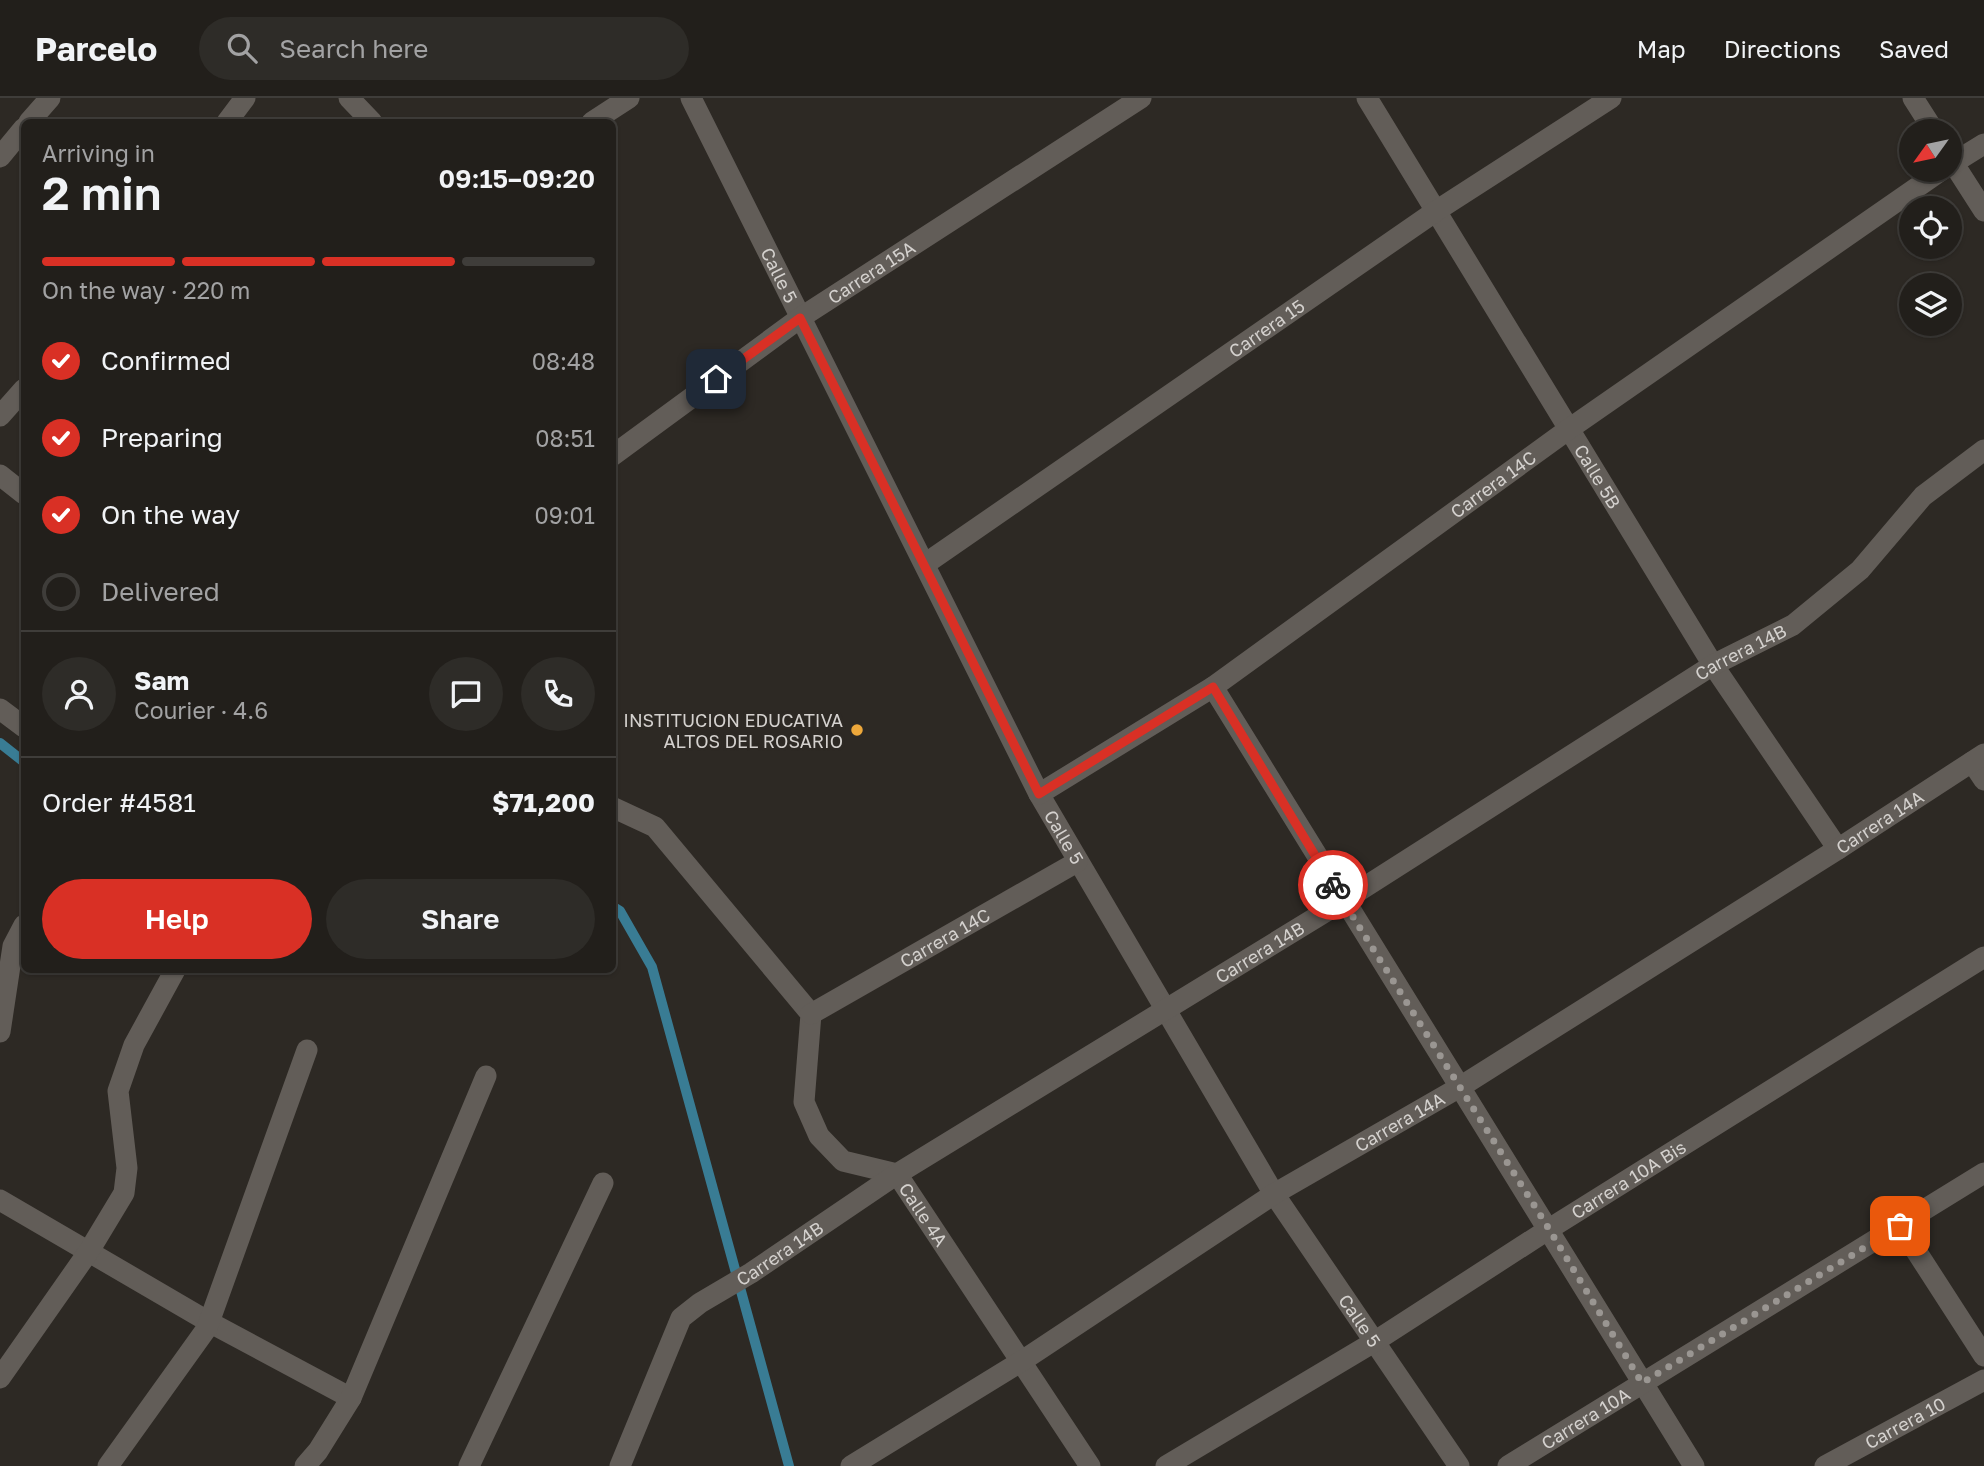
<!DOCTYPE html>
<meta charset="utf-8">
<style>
body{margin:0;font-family:"Golos Text",sans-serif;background:#2e2c28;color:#f1f3f6;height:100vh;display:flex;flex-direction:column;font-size:26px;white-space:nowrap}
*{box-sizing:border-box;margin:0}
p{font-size:23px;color:#a2a2a3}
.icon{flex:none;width:38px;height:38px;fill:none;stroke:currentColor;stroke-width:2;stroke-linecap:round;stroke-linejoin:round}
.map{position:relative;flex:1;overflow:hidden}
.panel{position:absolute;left:21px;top:21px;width:595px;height:854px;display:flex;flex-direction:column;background:#221f1b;border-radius:10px;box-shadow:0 2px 5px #0004,0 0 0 2px #3f3d3a}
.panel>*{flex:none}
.needle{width:46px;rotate:237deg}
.tools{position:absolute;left:1899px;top:21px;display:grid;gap:14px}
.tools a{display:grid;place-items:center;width:63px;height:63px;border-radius:50%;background:#221f1b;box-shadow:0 2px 5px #0004,0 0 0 2px #3f3d3a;font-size:35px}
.pin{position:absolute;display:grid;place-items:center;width:60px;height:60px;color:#fff;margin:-30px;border-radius:14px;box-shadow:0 4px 10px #0006}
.courier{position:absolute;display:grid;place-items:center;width:70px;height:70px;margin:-35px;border:5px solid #d93025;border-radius:50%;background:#fff;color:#222;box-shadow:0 2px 9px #0007}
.summary em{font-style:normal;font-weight:600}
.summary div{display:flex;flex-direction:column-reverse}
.summary{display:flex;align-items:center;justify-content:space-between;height:119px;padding:0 21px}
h1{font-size:46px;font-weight:600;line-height:52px}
.bar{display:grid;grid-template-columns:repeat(4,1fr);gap:10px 7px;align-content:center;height:84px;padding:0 21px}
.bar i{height:9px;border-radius:5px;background:#3f3d3a}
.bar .active{background:#d93025}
.bar p{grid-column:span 4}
.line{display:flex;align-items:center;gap:18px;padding:0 21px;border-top:2px solid #3f3d3a}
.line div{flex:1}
.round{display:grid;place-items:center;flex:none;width:74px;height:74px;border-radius:37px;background:#2e2c28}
ol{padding:0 21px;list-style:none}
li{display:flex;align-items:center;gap:21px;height:77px}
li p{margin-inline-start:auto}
li .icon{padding:7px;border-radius:50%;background:#d93025;color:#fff;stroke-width:4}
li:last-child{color:#a2a2a3}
li i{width:38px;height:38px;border:4px solid #3f3d3a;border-radius:50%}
.cta{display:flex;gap:14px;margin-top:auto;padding:14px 21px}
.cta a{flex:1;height:80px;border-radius:42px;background:#d93025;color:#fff;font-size:28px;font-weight:600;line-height:80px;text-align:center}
.cta a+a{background:#2e2c28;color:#f1f3f6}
header{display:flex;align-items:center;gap:42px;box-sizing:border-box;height:98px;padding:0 35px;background:#221f1b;border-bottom:2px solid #3f3d3a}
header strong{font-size:33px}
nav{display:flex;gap:38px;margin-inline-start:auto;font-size:24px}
.search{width:490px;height:63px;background:#2e2c28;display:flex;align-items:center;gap:18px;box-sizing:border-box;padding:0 24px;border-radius:38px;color:#a2a2a3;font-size:26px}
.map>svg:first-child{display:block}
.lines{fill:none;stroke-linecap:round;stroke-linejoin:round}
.stream{stroke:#397c94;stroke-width:10}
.minor{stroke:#625d58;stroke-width:21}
.done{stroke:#9a9692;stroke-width:7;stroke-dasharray:0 12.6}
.route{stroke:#d93025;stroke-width:9}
.poi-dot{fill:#eda83b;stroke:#2d2924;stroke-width:2.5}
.labels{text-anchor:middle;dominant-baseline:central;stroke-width:6;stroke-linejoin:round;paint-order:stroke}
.street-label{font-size:18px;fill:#d4d1ce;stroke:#2d2924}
.poi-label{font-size:18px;fill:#d4d1ce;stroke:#2d2924;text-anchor:end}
</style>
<header>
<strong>Parcelo</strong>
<div class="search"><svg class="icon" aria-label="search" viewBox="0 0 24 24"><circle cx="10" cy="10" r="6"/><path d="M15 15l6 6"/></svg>Search here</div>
<nav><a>Map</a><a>Directions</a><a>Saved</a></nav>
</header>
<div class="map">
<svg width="1984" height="1368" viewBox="0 0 1984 1368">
<rect width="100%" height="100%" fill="#2d2924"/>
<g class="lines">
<path class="stream" d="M0,645L24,664
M612,808L620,813L652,869L789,1368"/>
<g class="minor">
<path d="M349,0L372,24"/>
<path id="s1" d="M691,0L1039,696L1274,1096L1459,1368"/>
<path id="s2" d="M1367,0L1713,567L1838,751"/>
<path d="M1913,0L1934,33"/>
<path d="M29,24L50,0"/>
<path d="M227,24L245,0"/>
<path d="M592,24L629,0"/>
<path d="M0,59L24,30"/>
<path d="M1950,60L1984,113"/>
<path d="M1950,67L1984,46"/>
<path d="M0,318L24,291"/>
<path id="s3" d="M612,358L800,220L1141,0"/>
<path d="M0,377L24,396"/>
<path id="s4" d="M925,466L1436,113L1611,0"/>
<path d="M1213,589L1694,1368"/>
<path d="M0,611L24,629"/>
<path d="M1972,664L1984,682"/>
<path id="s5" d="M1039,696L1213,589L1569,331L1942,72"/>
<path id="s6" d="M612,709L655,729L811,916L804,1004L819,1038L843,1063L897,1076L1090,1368"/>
<path id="s7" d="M811,916L1077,764"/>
<path d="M0,934L13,848L24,827"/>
<path d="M0,1102L209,1224L351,1300"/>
<path d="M1900,1128L1984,1258"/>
<path d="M0,1280L89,1153L124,1095L127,1070L118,993L134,947L175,872"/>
<path d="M108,1368L207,1230L307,952"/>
<path d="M305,1368L318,1353L351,1300L486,978"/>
<path d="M469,1368L603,1085"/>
<path id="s8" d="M620,1368L681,1220L700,1205L751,1175L897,1076L1343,803L1713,567L1793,527L1860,472L1923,398L1984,352"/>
<path id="s9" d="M851,1368L1022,1263L1274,1096L1460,989L1838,751L1984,656"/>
<path id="s10" d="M1166,1368L1374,1244L1549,1131L1984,859"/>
<path id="s11" d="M1508,1368L1984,1075"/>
<path id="s12" d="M1825,1368L1984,1282"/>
</g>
</g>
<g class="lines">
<path class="done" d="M1333,787L1549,1131L1642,1285L1900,1128"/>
<path class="route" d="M716,281L800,220L1039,696L1213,589L1333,787"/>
</g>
<circle class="poi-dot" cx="857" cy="632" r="7"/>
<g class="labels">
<g class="street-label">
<text stroke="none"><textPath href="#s3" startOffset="318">Carrera 15A</textPath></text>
<text stroke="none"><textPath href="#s1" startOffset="198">Calle 5</textPath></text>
<text stroke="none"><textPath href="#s4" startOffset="415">Carrera 15</textPath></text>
<text stroke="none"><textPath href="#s2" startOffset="443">Calle 5B</textPath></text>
<text stroke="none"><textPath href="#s5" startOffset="550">Carrera 14C</textPath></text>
<text stroke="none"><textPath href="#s8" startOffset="1412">Carrera 14B</textPath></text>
<text stroke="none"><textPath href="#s9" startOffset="1214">Carrera 14A</textPath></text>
<text stroke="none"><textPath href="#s1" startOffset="828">Calle 5</textPath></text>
<text stroke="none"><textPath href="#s7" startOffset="154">Carrera 14C</textPath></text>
<text stroke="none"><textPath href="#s8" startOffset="845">Carrera 14B</textPath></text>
<text stroke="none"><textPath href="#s9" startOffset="648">Carrera 14A</textPath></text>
<text stroke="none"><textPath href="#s10" startOffset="544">Carrera 10A Bis</textPath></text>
<text stroke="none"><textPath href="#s6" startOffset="555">Calle 4A</textPath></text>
<text stroke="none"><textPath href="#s8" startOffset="278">Carrera 14B</textPath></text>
<text stroke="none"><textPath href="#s1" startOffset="1395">Calle 5</textPath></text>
<text stroke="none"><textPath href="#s11" startOffset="91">Carrera 10A</textPath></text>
<text stroke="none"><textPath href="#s12" startOffset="91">Carrera 10</textPath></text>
</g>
<g class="poi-label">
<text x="843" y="622">INSTITUCION EDUCATIVA<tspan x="843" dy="21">ALTOS DEL ROSARIO</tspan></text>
</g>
</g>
</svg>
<div class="tools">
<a><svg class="needle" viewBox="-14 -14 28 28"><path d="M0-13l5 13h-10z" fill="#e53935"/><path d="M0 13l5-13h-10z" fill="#a2a2a3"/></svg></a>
<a><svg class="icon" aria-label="locate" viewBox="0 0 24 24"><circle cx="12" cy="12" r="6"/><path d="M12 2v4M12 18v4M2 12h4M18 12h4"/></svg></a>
<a><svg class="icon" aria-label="layers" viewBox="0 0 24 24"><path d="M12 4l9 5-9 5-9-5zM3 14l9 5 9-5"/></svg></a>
</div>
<div class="pin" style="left:1900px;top:1128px;background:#ea580c"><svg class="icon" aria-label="bag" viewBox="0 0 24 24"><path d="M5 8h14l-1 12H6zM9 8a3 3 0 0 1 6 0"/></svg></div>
<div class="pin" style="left:716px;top:281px;background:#1f2937"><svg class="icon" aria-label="home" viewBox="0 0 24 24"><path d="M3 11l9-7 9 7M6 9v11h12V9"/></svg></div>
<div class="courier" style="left:1333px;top:787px"><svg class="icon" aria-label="bike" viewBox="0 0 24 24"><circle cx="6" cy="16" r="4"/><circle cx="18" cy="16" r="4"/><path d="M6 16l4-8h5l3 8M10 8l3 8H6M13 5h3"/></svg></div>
<section class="panel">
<div class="summary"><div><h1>2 min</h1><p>Arriving in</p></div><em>09:15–09:20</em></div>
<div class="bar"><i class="active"></i><i class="active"></i><i class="active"></i><i></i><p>On the way · 220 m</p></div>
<ol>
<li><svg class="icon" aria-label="check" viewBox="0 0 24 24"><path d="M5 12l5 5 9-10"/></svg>Confirmed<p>08:48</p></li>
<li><svg class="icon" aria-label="check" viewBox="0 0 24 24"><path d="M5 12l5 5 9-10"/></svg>Preparing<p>08:51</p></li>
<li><svg class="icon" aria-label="check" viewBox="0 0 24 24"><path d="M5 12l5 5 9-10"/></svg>On the way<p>09:01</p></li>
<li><i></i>Delivered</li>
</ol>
<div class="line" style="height:126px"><a class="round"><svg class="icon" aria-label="person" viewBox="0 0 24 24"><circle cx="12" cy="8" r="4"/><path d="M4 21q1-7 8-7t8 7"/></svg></a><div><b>Sam</b><p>Courier · 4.6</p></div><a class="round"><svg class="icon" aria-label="chat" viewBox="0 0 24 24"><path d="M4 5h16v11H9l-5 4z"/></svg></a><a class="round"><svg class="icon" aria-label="phone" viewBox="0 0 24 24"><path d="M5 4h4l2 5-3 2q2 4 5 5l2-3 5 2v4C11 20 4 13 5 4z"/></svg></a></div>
<div class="line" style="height:91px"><div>Order #4581</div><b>$71,200</b></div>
<div class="cta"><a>Help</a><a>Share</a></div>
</section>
</div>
